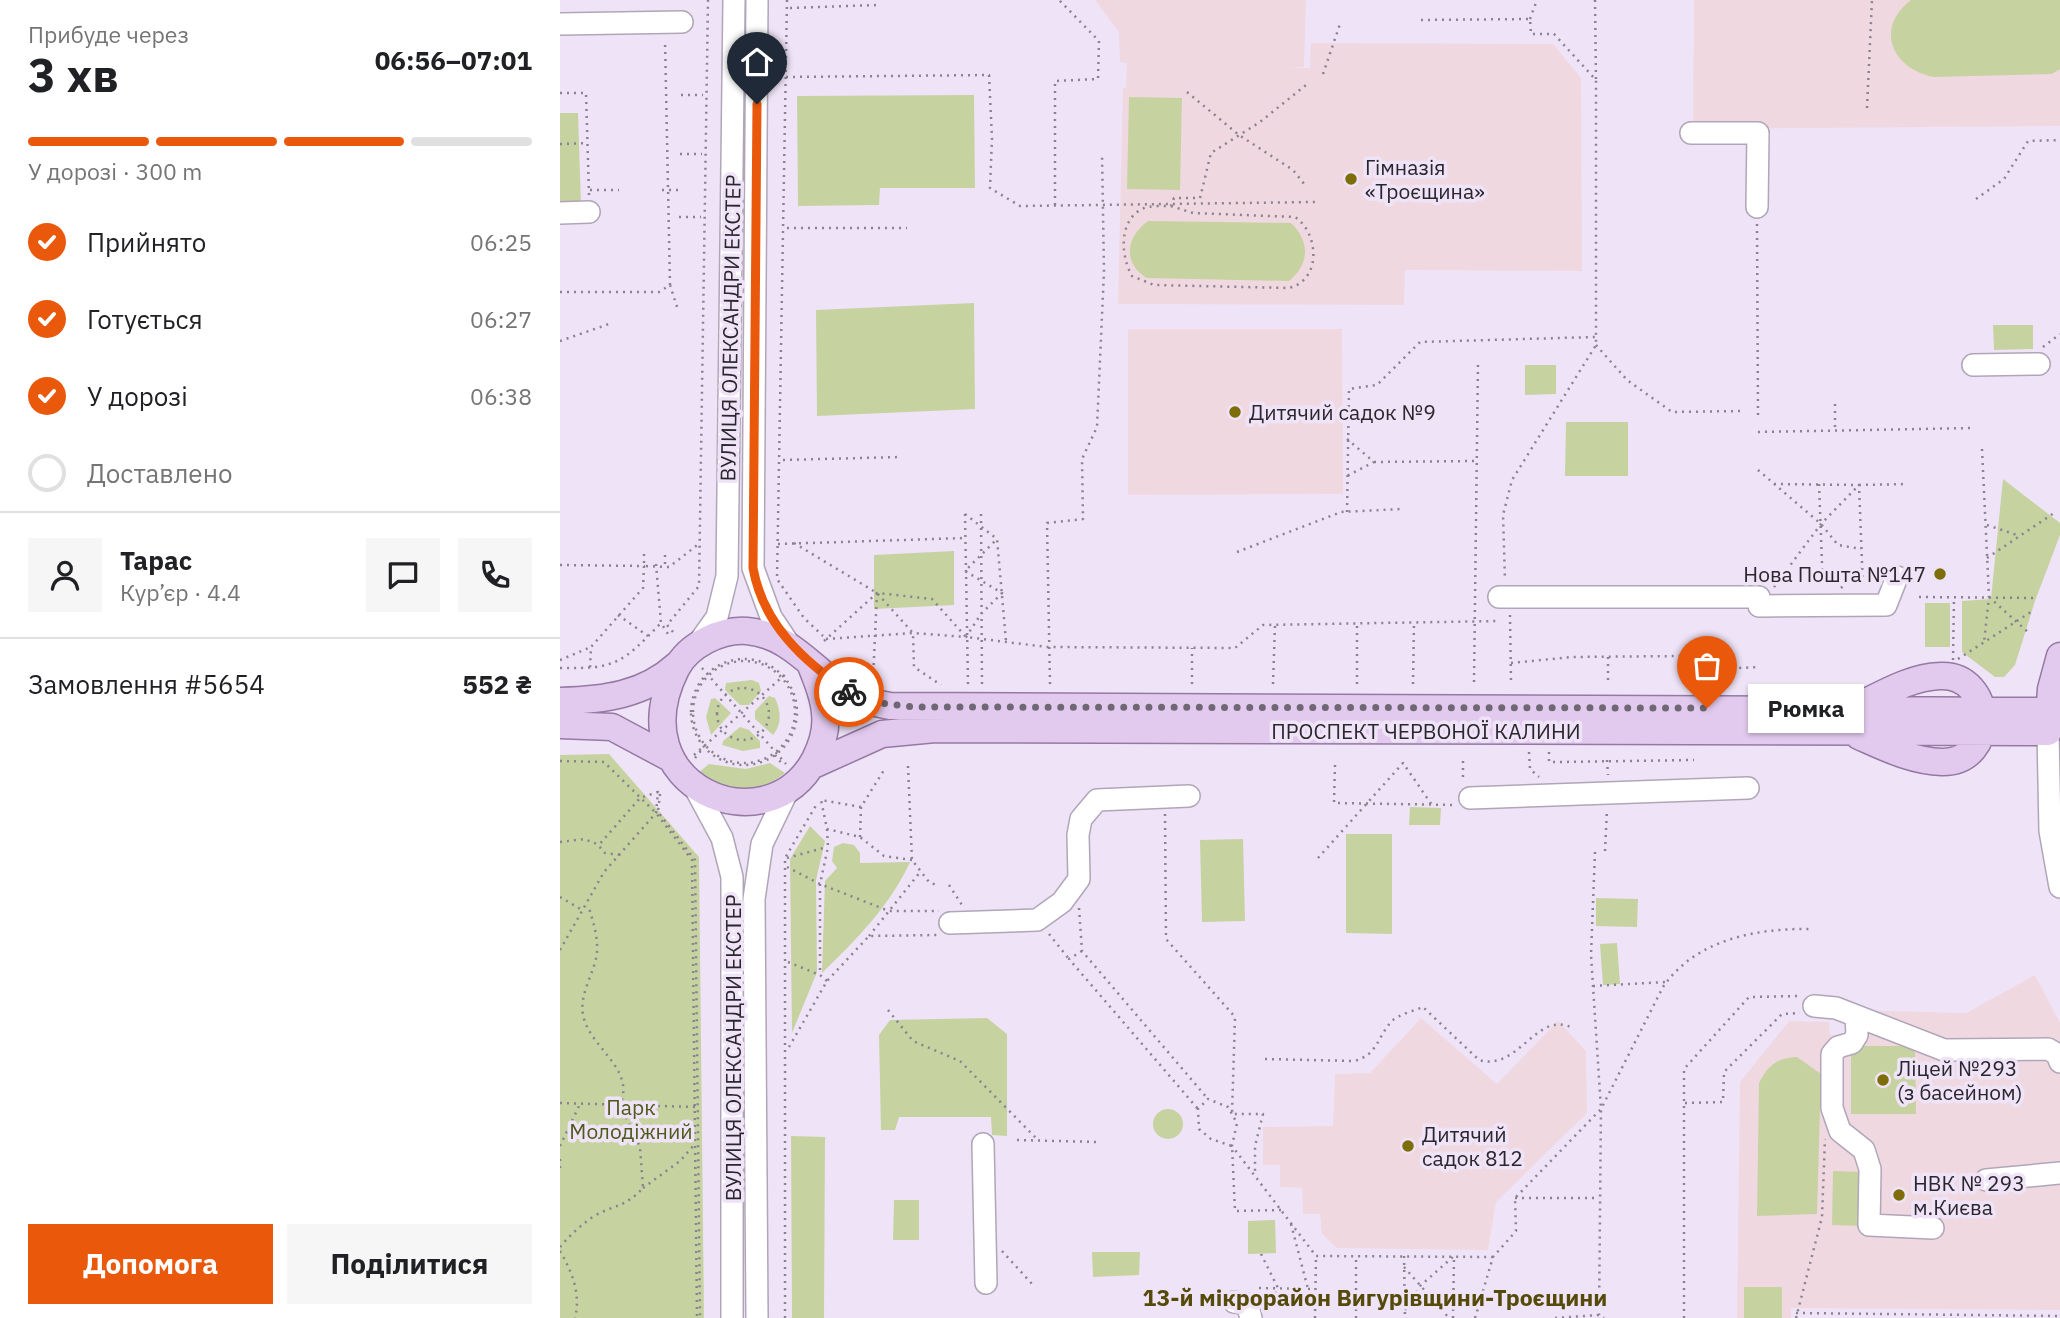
<!DOCTYPE html>
<html lang="uk">
<meta charset="utf-8">
<style>
body{margin:0;font-family:"IBM Plex Sans",sans-serif;background:#f6f6f6;color:#202124;height:100vh;display:flex;flex-direction:column;font-size:26px;white-space:nowrap}
*{box-sizing:border-box;margin:0}
p{font-size:23px;color:#757577}
.icon{flex:none;width:38px;height:38px;fill:none;stroke:currentColor;stroke-width:2;stroke-linecap:round;stroke-linejoin:round}
.map{position:relative;flex:1;overflow:hidden}
.sheet{display:flex;flex-direction:column;background:#fff;width:560px}
.sheet>*{flex:none}
.pin{position:absolute;display:grid;place-items:center;width:60px;height:60px;color:#fff;margin:-72px -30px;border-radius:50% 50% 50% 0;rotate:-45deg;box-shadow:0 0 7px #0007}
.pin .icon{rotate:45deg}
.courier{position:absolute;display:grid;place-items:center;width:70px;height:70px;margin:-35px;border:5px solid #ea580c;border-radius:50%;background:#fff;color:#222;box-shadow:0 2px 9px #0007}
.bubble{position:absolute;height:49px;border-radius:0px;background:#fff;box-shadow:0 2px 5px #0004;font-size:23px;font-weight:700;line-height:49px;text-align:center}
.head em{font-style:normal;font-weight:700}
.head div{display:flex;flex-direction:column-reverse}
.head{display:flex;align-items:center;justify-content:space-between;height:119px;padding:0 28px}
h1{font-size:46px;font-weight:700;line-height:52px}
.bar{display:grid;grid-template-columns:repeat(4,1fr);gap:10px 7px;align-content:center;height:84px;padding:0 28px}
.bar i{height:9px;border-radius:5px;background:#e0e0e0}
.bar .active{background:#ea580c}
.bar p{grid-column:span 4}
.line{display:flex;align-items:center;gap:18px;padding:0 28px;border-top:2px solid #e0e0e0}
.line div{flex:1}
.round{display:grid;place-items:center;flex:none;width:74px;height:74px;border-radius:0px;background:#f6f6f6}
ol{padding:0 28px;list-style:none}
li{display:flex;align-items:center;gap:21px;height:77px}
li p{margin-inline-start:auto}
li .icon{padding:7px;border-radius:50%;background:#ea580c;color:#fff;stroke-width:4}
li:last-child{color:#757577}
li i{width:38px;height:38px;border:4px solid #e0e0e0;border-radius:50%}
.button{display:flex;gap:14px;margin-top:auto;padding:14px 28px}
.button a{flex:1;height:80px;border-radius:0px;background:#ea580c;color:#fff;font-size:28px;font-weight:700;line-height:80px;text-align:center}
.button a+a{background:#f6f6f6;color:#202124}
main{display:flex;flex:1;min-height:0}
.map>svg:first-child{display:block}
.education{fill:#f0d8e1}
.green{fill:#c7d2a1}
.lines{fill:none;stroke-linecap:round;stroke-linejoin:round}
.minor-casing{stroke:#b0a6b8;stroke-width:24}
.major-casing{stroke:#9579a3;stroke-width:29}
.path{stroke:#89828f;stroke-width:2.5;stroke-dasharray:2 5;stroke-linecap:butt}
.minor{stroke:#fff;stroke-width:21}
.major{stroke:#e2caee;stroke-width:26}
.done{stroke:#6f6874;stroke-width:7;stroke-dasharray:0 12.6}
.route{stroke:#ea580c;stroke-width:9}
.poi-dot{fill:#7e6e0a;stroke:#efe4f7;stroke-width:2.5}
.labels{text-anchor:middle;dominant-baseline:central;stroke-width:7;stroke-linejoin:round;paint-order:stroke}
.poi-label{font-size:21px;fill:#2a262d;stroke:#efe4f7;text-anchor:start}
.street-label{font-size:21px;fill:#2a262d;stroke:#efe4f7}
.park-label{font-size:21px;fill:#4f5919;stroke:#efe4f7}
.neighbourhood-label{font-size:23px;font-weight:bold;fill:#554a09;stroke:#efe4f7}
</style>
<main>
<section class="sheet">
<div class="head"><div><h1>3 хв</h1><p>Прибуде через</p></div><em>06:56–07:01</em></div>
<div class="bar"><i class="active"></i><i class="active"></i><i class="active"></i><i></i><p>У дорозі · 300 m</p></div>
<ol>
<li><svg class="icon" aria-label="check" viewBox="0 0 24 24"><path d="M5 12l5 5 9-10"/></svg>Прийнято<p>06:25</p></li>
<li><svg class="icon" aria-label="check" viewBox="0 0 24 24"><path d="M5 12l5 5 9-10"/></svg>Готується<p>06:27</p></li>
<li><svg class="icon" aria-label="check" viewBox="0 0 24 24"><path d="M5 12l5 5 9-10"/></svg>У дорозі<p>06:38</p></li>
<li><i></i>Доставлено</li>
</ol>
<div class="line" style="height:126px"><a class="round"><svg class="icon" aria-label="person" viewBox="0 0 24 24"><circle cx="12" cy="8" r="4"/><path d="M4 21q1-7 8-7t8 7"/></svg></a><div><b>Тарас</b><p>Кур’єр · 4.4</p></div><a class="round"><svg class="icon" aria-label="chat" viewBox="0 0 24 24"><path d="M4 5h16v11H9l-5 4z"/></svg></a><a class="round"><svg class="icon" aria-label="phone" viewBox="0 0 24 24"><path d="M5 4h4l2 5-3 2q2 4 5 5l2-3 5 2v4C11 20 4 13 5 4z"/></svg></a></div>
<div class="line" style="height:91px"><div>Замовлення #5654</div><b>552 ₴</b></div>
<div class="button"><a>Допомога</a><a>Поділитися</a></div>
</section>
<div class="map">
<svg width="1500" height="1318" viewBox="0 0 1500 1318">
<rect width="100%" height="100%" fill="#efe4f7"/>
<path class="education" d="M535,0H746L744,67L728,68H750L751,43L993,44L1021,78L1022,271L845,270L844,305L558,304L563,88H566L567,63L560,62L559,32Z
M1134,0H1500V126L1133,129Z
M568,329H782L783,494L568,495Z
M1475,975L1500,1023V1310L1231,1308V1318H1177L1180,1082L1229,1021L1269,1022L1270,1035H1290L1291,1010L1406,1013Z
M861,1018L937,1084L998,1021L1026,1051L1027,1113L936,1202L928,1250L777,1248L762,1234L760,1214H743L742,1188L720,1187V1165H703V1127L773,1126L775,1074L810,1073Z"/>
<path class="green" d="M1351,0H1500V69L1492,74L1374,77C1332,69 1314,28 1351,0Z
M414,95L415,188H320L319,205L238,206L237,96Z
M569,97L622,98L620,190L567,189Z
M0,113H18L21,206L0,207Z
M588,221L731,223C750,241 750,264 729,281L587,278C562,263 566,237 588,221Z
M414,303L415,409L257,416L256,310Z
M1433,325H1473V349L1434,350Z
M965,365H996V394L965,395Z
M1006,422H1068V476H1005Z
M1443,479L1500,523V535L1475,601L1455,665L1444,677H1435L1402,652V601L1431,599Z
M394,551V605L314,609V555Z
M1365,603H1390V647H1365Z
M192,680L199,683L201,691L189,705H180L165,690L166,683Z
M209,696L215,698C221,710 222,725 213,735L195,719V711Z
M155,698L171,713L151,735L146,717L151,699Z
M180,727L189,730L200,741V748L183,751L162,745L163,741Z
M49,754L139,857L144,1318H0V755Z
M210,763L225,773C193,798 170,793 138,773L149,764L186,769Z
M850,807L881,808L880,825H849Z
M250,826L265,841L256,880L257,972L232,1033L230,859Z
M786,834H832V934L786,933Z
M683,839L685,921L642,922L640,840Z
M283,843L294,845L300,853V863L350,862C330,906 296,940 262,973L265,881L277,868L272,861L274,847Z
M1036,898L1078,899L1077,927L1036,926Z
M1057,943L1060,984L1043,985L1040,944Z
M427,1018L447,1034V1136L432,1135L431,1117H339L335,1130H321L319,1035L330,1020Z
M1291,1046H1355L1356,1114H1291Z
M1237,1057L1261,1074L1257,1214L1197,1216L1199,1083C1208,1065 1217,1058 1237,1057Z
M593 1124a15 15 0 1 1 30 0a15 15 0 1 1-30 0Z
M231,1136L265,1137L264,1318H232Z
M1273,1171L1302,1172L1301,1226L1272,1225Z
M334,1200H359V1240H333Z
M715,1220L716,1253L688,1254V1221Z
M532,1252H580L579,1275L533,1277Z
M1184,1287H1222V1318H1184Z"/>
<g class="lines">
<defs>
<path id="minor" d="M197,0L193,568L211,617L229,644
M0,24L122,22
M1131,133H1198L1197,207
M0,213L29,212
M1413,365L1479,364
M939,597H1199
M1199,606L1326,605L1337,577
M137,645L157,617L167,576L174,0
M1488,732L1490,831L1500,887
M134,786L162,838L172,877V1318
M910,798L1188,788
M390,923L477,920L502,902L519,879L518,835L521,819L537,800L629,796
M1254,1006L1276,1008L1384,1050L1488,1049L1497,1054L1500,1062
M1296,1016L1297,1035L1292,1043L1278,1047L1272,1054V1108L1280,1131L1304,1150L1310,1169L1309,1225L1373,1228
M423,1144L426,1283
M1426,1180L1500,1173
M674,1302L687,1304L691,1318
M197,1318L194,899L202,844L229,788"/>
<path id="major" d="M250,663C256,679 264,695 265,713C267,729 262,745 255,759C207,849 57,787 116,669C128,645 161,629 187,631C235,635 258,679 299,698C309,702 319,704 330,706L1488,711
M0,701C44,700 84,695 117,665
M1294,708C1321,695 1350,677 1380,676C1434,673 1439,763 1382,762C1352,761 1326,748 1299,736
M0,725L52,727L110,758
M251,766L322,734L375,729L1488,732L1491,689L1500,656"/>
</defs>
<use href="#minor" class="minor-casing"/>
<use href="#major" class="major-casing"/>
<path class="path" d="M227,0L217,579L244,618L263,636
M1035,0L1036,80
M230,8L318,5
M970,19L977,0
M861,20L970,19L971,34H994L1036,80V345L952,480L943,515L945,580
M763,74L781,21
M226,77L429,75L432,138L430,188L460,206L755,202
M627,92L679,135L733,170L745,185
M0,93H26L29,195
M121,95H143
M1307,108L1312,0
M0,144L28,143
M120,154H142
M30,190H59
M102,190H120
M1416,199L1444,179L1468,141L1500,140
M495,205V81L538,79L539,41L499,0
M611,206L633,213L735,217C759,233 762,280 729,288L594,285L572,276C561,257 558,221 582,209C590,205 602,206 611,206L614,198H640L651,153L700,122L746,85
M119,217H141
M1197,224L1198,416
M227,228H347
M110,285L118,310
M0,292H99L110,285L105,40
M0,341L49,324
M1036,345L1067,380L1112,412L1182,411
M1483,347L1500,334
M1275,404V430
M1198,432L1413,428
M787,439L814,462L787,476
M1422,449L1429,597L1424,642
M223,460L340,457
M814,462L917,461
M1198,470L1261,524L1278,545L1301,549
M1214,484L1299,485L1303,588
M1259,484L1263,589
M787,512L789,389L817,385L860,342L1035,337
M405,514L408,684
M405,514L437,539L446,641
M421,514L422,685
M1427,525L1460,536
M234,543L317,593L353,633L354,667L381,685
M218,544L405,538
M677,552L781,512L841,509
M84,554V566L109,567L140,543
M105,555V567
M1427,558L1494,513
M96,564L101,623L108,634
M0,565L84,566L83,588L31,647L30,669
M1214,587L1261,524L1299,485L1347,484
M1281,588L1301,568
M1359,597L1478,598
M1429,597L1469,633
M58,615L88,636
M950,615L951,681
M113,632L107,625L139,586L148,0
M266,639L353,633L406,637L421,614L442,593L405,571L437,539
M264,641L317,593L372,599L406,637L487,647L675,648L703,625L938,621
M1398,659L1474,610
M131 712a53 53 0 1 1 106 0a53 53 0 1 1-106 0Z
M0,660L31,647
M1393,660L1394,597
M133 712a51 51 0 1 1 102 0a51 51 0 1 1-102 0Z
M951,663L1012,657L1123,656L1156,669L1200,667
M0,668C57,669 62,663 101,623
M142,668L226,764
M313,679L317,593
M1048,680V656
M1151,681V692
M914,682L918,362
M490,684L487,523L523,519L522,459L537,427L544,271L542,154
M632,684V648
M713,684L715,625
M797,684V623
M853,684L854,622
M157 714a26 26 0 1 1 52 0a26 26 0 1 1-52 0Z
M969,752L970,769L979,777
M989,752V762H999L1134,760
M134,755L228,672
M215,755L223,765
M135,758L144,747
M1047,760L1048,775
M0,761L44,762L96,813L132,860L137,1318
M903,761V782
M775,765L774,803L896,805
M348,766L352,860L369,882L376,885
M100,794L98,812L135,860L140,1318
M301,807L261,800L267,829L300,837L324,856L352,860
M605,814L606,939L675,1017L672,1114H703L695,1146V1174
M267,829L268,847L260,884V975L267,981
M300,837L301,807L324,770
M0,842L24,839L37,844L45,853L61,855
M1045,851L1047,809
M1035,852L1031,955L1041,1109L1039,1315
M227,858L267,847
M758,858L843,763L872,805
M227,867L260,884L329,911H379
M389,885L402,905
M0,897L24,911
M519,908L522,951L648,1099
M489,934L509,959
M309,936L361,871
M0,950L44,872L96,813L98,792L80,798L38,846
M522,951L509,959L638,1109
M228,962L260,975
M1033,986L1106,982
M328,1010L353,1041L400,1061L478,1140
M229,1047L267,981L309,936L377,935
M705,1059L794,1061C818,1055 817,1037 832,1021C839,1014 854,1011 863,1007L919,1060C959,1072 978,1007 1014,1029
M0,1103L135,1107
M1125,1103L1163,1102L1164,1072L1222,1014L1240,1013
M457,1140L537,1142
M0,1146L20,1104
M0,1159V1173
M83,1188L120,1161L134,1145
M955,1198H1039
M721,1210L675,1211L672,1146L651,1139L639,1129L638,1109L648,1099L668,1107L677,1123L672,1146L756,1256L933,1257
M731,1224L748,1289
M0,1247C10,1235 21,1225 34,1216C56,1204 64,1208 83,1188L80,1147L60,1105C76,1068 30,1049 23,1015C19,993 35,973 37,952C38,936 33,921 28,905
M0,1251C12,1272 21,1293 15,1318
M442,1251L473,1285
M701,1254L718,1288L708,1312
M844,1256L845,1318
M844,1267L889,1318
M699,1288L755,1289
M845,1310L860,1286L894,1256
M1236,1313L1500,1316
M225,1318V858L258,802
M755,1318L756,1256
M796,1318V1256
M893,1318L894,1258
M915,1318L933,1257L956,1231L955,1198L1041,1109L1103,987C1136,939 1197,928 1252,929
M995,1318L1039,1315L1044,1318
M1124,1318V1069L1189,997L1239,996
M1236,1318L1262,1217L1265,1139"/>
<use href="#minor" class="minor"/>
<use href="#major" class="major"/>
</g>
<g class="lines">
<path class="done" d="M289,692L311,702L353,707L1147,708"/>
<path class="route" d="M197,104L193,568C203,624 243,661 289,692"/>
</g>
<g class="poi-dot">
<circle cx="791" cy="179" r="7"/>
<circle cx="675" cy="412" r="7"/>
<circle cx="1380" cy="574" r="7"/>
<circle cx="1323" cy="1080" r="7"/>
<circle cx="848" cy="1146" r="7"/>
<circle cx="1339" cy="1195" r="7"/>
</g>
<g class="labels">
<g class="poi-label">
<text x="805" y="167">Гімназія<tspan x="805" dy="24">«Троєщина»</tspan></text>
<text x="689" y="412">Дитячий садок №9</text>
<text x="1366" y="574" text-anchor="end">Нова Пошта №147</text>
<text x="1337" y="1068">Ліцей №293<tspan x="1337" dy="24">(з басейном)</tspan></text>
<text x="862" y="1134">Дитячий<tspan x="862" dy="24">садок 812</tspan></text>
<text x="1353" y="1183">НВК № 293<tspan x="1353" dy="24">м.Києва</tspan></text>
</g>
<g class="street-label">
<text transform="translate(170 328) rotate(-89)">ВУЛИЦЯ ОЛЕКСАНДРИ ЕКСТЕР</text>
<text x="866" y="731">ПРОСПЕКТ ЧЕРВОНОЇ КАЛИНИ</text>
<text transform="translate(173 1048) rotate(-90)">ВУЛИЦЯ ОЛЕКСАНДРИ ЕКСТЕР</text>
</g>
<g class="park-label">
<text x="71" y="1107">Парк<tspan x="71" dy="24">Молодіжний</tspan></text>
</g>
<g class="neighbourhood-label">
<text x="815" y="1297">13-й мікрорайон Вигурівщини-Троєщини</text>
</g>
</g>
</svg>
<div class="pin" style="left:1147px;top:708px;background:#ea580c"><svg class="icon" aria-label="bag" viewBox="0 0 24 24"><path d="M5 8h14l-1 12H6zM9 8a3 3 0 0 1 6 0"/></svg></div>
<div class="pin" style="left:197px;top:104px;background:#1f2937"><svg class="icon" aria-label="home" viewBox="0 0 24 24"><path d="M3 11l9-7 9 7M6 9v11h12V9"/></svg></div>
<div class="courier" style="left:289px;top:692px"><svg class="icon" aria-label="bike" viewBox="0 0 24 24"><circle cx="6" cy="16" r="4"/><circle cx="18" cy="16" r="4"/><path d="M6 16l4-8h5l3 8M10 8l3 8H6M13 5h3"/></svg></div>
<div class="bubble" style="left:1188px;top:684px;width:116px">Рюмка</div>
</div>
</main>
